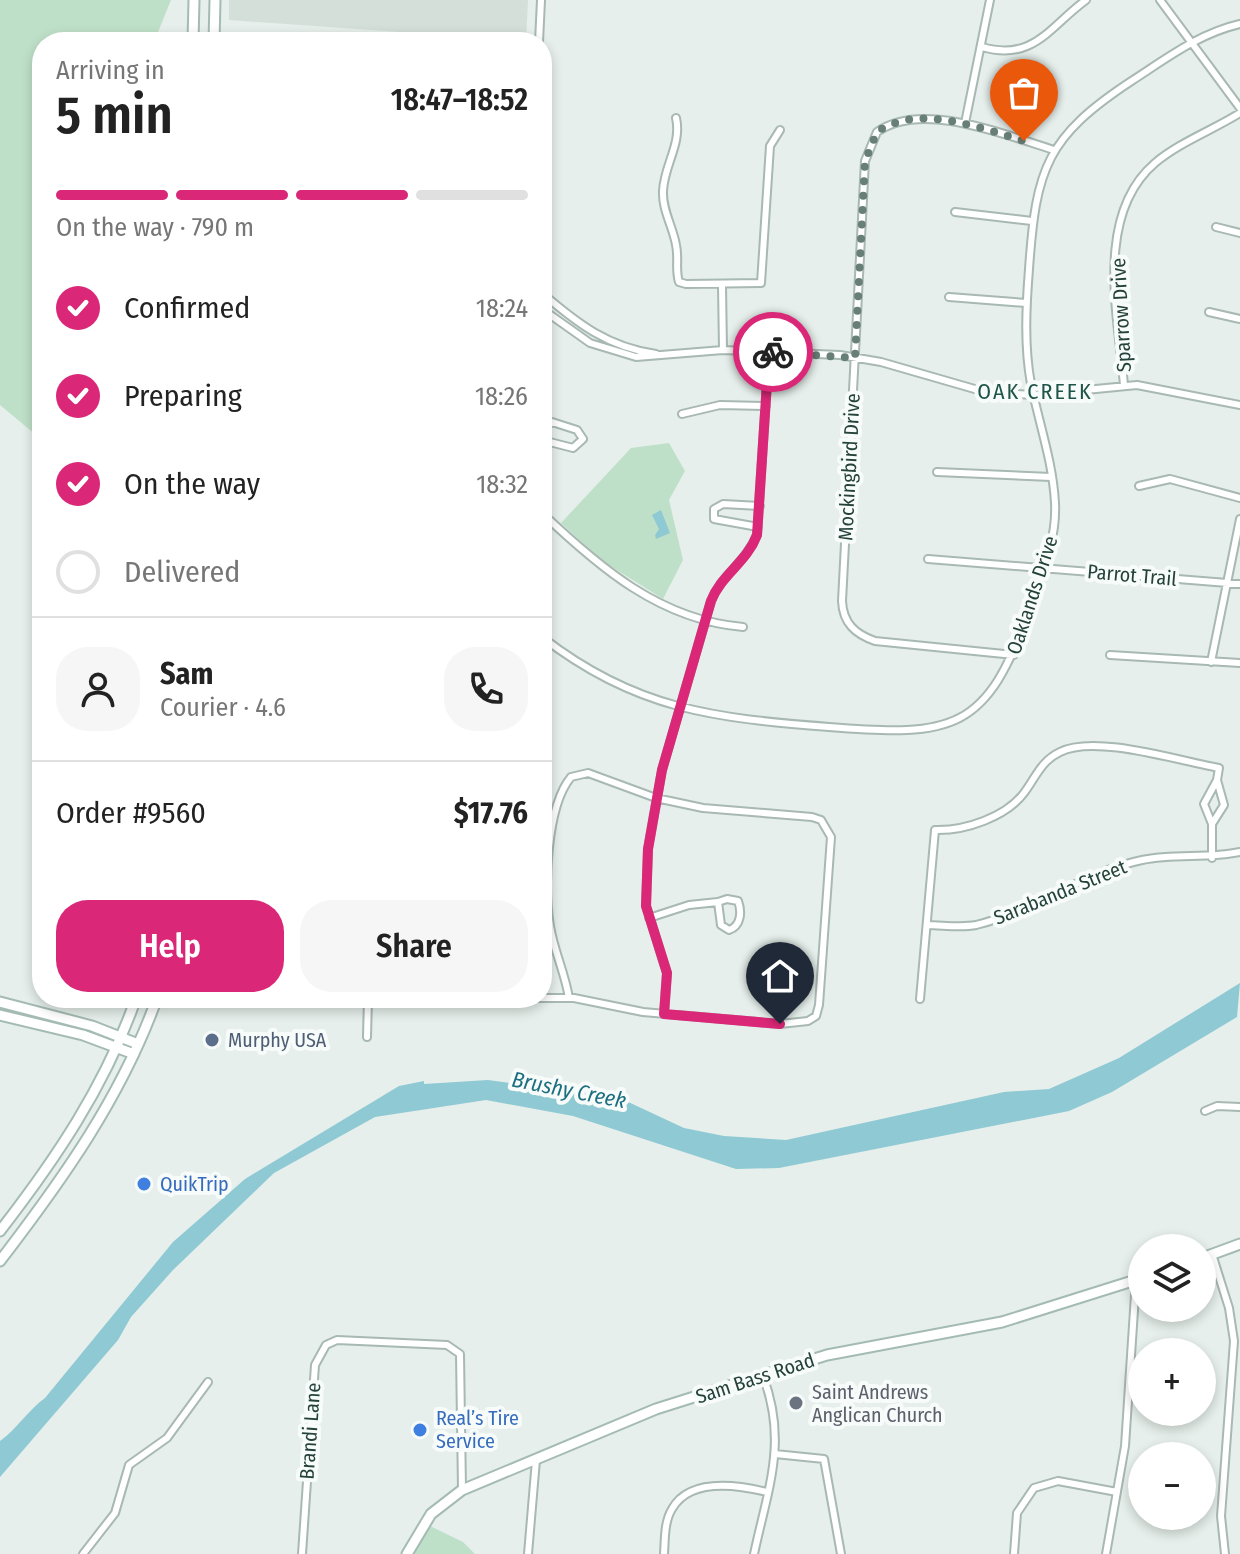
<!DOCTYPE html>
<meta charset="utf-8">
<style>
body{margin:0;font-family:"Fira Sans Condensed",sans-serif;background:#f6f6f6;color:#222;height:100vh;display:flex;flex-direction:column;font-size:30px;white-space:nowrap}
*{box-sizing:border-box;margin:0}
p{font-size:26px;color:#767676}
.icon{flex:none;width:44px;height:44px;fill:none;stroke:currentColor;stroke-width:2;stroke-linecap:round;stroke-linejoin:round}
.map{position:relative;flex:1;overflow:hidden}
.side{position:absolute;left:32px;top:32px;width:520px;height:976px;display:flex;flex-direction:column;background:#fff;border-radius:32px;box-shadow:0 4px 12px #0003}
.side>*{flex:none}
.fabs{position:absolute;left:1128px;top:1234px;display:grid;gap:16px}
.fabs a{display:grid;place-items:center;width:88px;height:88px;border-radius:50%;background:#fff;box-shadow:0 4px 12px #0003;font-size:40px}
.pin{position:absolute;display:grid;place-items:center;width:68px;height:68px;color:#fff;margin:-82px -34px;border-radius:50% 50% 50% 0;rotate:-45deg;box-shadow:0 0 8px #0007}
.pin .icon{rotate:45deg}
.courier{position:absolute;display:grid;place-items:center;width:80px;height:80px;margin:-40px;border:6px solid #db2777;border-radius:50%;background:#fff;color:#222;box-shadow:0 2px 10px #0007}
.overview em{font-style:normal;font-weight:600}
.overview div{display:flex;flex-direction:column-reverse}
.overview{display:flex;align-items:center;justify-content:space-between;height:136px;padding:0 24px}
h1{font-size:52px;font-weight:600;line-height:60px}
.bar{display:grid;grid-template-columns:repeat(4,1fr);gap:12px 8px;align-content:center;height:96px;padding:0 24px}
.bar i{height:10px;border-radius:6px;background:#e0e0e0}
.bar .active{background:#db2777}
.bar p{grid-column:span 4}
.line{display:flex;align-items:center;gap:20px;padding:0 24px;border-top:2px solid #e0e0e0}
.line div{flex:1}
.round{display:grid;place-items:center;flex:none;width:84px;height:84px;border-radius:32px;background:#f6f6f6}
ol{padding:0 24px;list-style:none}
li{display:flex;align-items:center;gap:24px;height:88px}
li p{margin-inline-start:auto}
li .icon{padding:8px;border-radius:50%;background:#db2777;color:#fff;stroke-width:4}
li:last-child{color:#767676}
li i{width:44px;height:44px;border:4px solid #e0e0e0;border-radius:50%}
.cta{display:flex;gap:16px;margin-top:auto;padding:16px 24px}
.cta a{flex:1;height:92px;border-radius:32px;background:#db2777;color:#fff;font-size:32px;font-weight:600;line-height:92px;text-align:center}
.cta a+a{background:#f6f6f6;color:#222}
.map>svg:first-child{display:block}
.built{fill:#d4dfda}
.green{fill:#bfe0c8}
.water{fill:#8ec9d4}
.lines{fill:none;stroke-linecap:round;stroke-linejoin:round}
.street-casing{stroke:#a8b8b2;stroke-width:10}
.secondary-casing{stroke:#a4bbb3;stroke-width:13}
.street{stroke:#fff;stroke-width:6}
.secondary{stroke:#fff;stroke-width:9}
.done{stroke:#687f78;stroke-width:8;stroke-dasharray:0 14.4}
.route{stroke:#db2777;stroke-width:10}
.service-dot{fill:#5c6f8a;stroke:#f7fbf9;stroke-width:3}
.shop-dot{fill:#3f7fe0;stroke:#f7fbf9;stroke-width:3}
.worship-dot{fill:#6b7280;stroke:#f7fbf9;stroke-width:3}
.labels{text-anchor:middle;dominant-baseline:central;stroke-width:8;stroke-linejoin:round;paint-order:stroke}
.street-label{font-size:20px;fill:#24423a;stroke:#f7fbf9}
.service-label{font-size:20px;fill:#4e5e75;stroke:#f7fbf9;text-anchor:start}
.shop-label{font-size:20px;fill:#366cbe;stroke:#f7fbf9;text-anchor:start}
.worship-label{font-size:20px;fill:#5b616d;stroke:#f7fbf9;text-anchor:start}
.neighbourhood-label{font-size:22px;letter-spacing:2px;fill:#1f5548;stroke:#f7fbf9}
.water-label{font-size:22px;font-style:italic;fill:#1c6f80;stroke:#f7fbf9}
</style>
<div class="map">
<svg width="1240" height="1554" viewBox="0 0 1240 1554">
<rect width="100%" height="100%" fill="#e6efeb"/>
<path class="built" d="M229,0H528L526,41L229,20Z"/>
<path class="green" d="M0,0H171L158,32L159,42H42V440L0,405Z
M669,443L685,471L669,500L683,560L663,599L601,560L561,523L631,448Z
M430,1526L463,1542L475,1554H413Z"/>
<path class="water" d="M661,510L670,533L656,539L655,535L659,529L652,515Z
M1240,983L1237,1017L1112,1092L1069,1111L779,1168L736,1169L573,1116L486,1100L375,1117L274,1173L173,1270L131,1317L118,1340L0,1477V1441C18,1428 27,1411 45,1398L173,1242L245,1179L399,1086L424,1081V1084L488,1080L562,1090L624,1100L684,1128L724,1136L786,1140L1004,1092L1049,1089L1119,1058Z"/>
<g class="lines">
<defs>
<path id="street" d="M1160,0L1240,108
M539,42L541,0
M982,47C1034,62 1050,26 1086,0
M676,118C682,144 664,165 663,191C662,210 673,227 676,245C679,258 675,270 679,282L686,284L761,283L770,146L780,130
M965,123L990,0
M955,212L1032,221
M1216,227L1240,233
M722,286L723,350
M542,293C578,324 608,347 656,354
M949,297L1026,303
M542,309L590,343L636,357L723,350L840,355L881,362L985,392L1034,395L1137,385L1240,405
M1209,312L1240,319
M1124,385C1118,316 1094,215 1155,163C1180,142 1213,130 1240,113
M682,414L720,405L766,406
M542,429L552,422L577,430L583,439L573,448L542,440
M937,472L1051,477
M1139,486L1170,479L1240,498
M542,513C599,567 660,620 743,627
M758,527L714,519V509L723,504L760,506
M928,559L1240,584
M542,637C636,710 715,718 829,727C953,737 987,732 1030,608C1042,574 1057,539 1055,503C1053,463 1039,423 1031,384C1024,346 1026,307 1029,269C1036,168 1046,137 1133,80C1167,58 1200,33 1240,24
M1014,655L875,641C855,634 843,623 842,601L865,161L877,132C922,100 1005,135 1054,150
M1110,655L1240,663
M1211,662L1240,519
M1217,780L1224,805L1212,824L1204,804Z
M1212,824V858
M649,918L689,905L718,902L721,925L729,930C741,926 742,912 738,901L727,899L718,902
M927,925C942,925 961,928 976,925C1034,911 1084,872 1142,860C1175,853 1207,859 1240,852
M513,998H574L643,1012L780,1024L808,1021L816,1016L819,1005L831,837L821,820L812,817L703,808L656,798L588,773L571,777C546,807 544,888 550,926C554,951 565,973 569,998
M920,999L935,830C965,831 1006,817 1024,793C1036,777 1041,761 1060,752C1095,734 1179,761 1219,768L1217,780
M664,1014L667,973L646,906L648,849L662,770L711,601C721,575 746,562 757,535L769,352
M367,1037L368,998
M1205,1111L1217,1106L1240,1107
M1212,1254L1229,1308L1234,1341L1221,1516L1225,1554
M775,1454L824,1459L841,1554
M83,1554L115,1513L129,1465L167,1438L208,1382
M302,1554L315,1365L326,1345L337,1340L447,1345L460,1354L462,1490
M528,1554L536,1460
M664,1554C665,1540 664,1522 672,1509C690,1477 738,1485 767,1492
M754,1554C768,1488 788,1442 763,1376
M1014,1554L1017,1513L1034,1488L1058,1481L1117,1492
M1106,1554L1125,1446L1136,1280"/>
<path id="secondary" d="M193,42L194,0
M214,42L215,0
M0,1002L92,1026L138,1044
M0,1015L83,1035L134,1054
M0,1231C55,1160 106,1085 136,998
M1202,1258L1240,1244
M0,1261C63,1179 122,1096 157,998
M407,1554L431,1514L462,1490L656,1409L827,1355L1002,1322L1142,1278"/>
</defs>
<use href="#street" class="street-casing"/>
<use href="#secondary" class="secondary-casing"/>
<use href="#street" class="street"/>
<use href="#secondary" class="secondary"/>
</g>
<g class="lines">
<path class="done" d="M773,352L855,358L865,161L877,132C918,103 980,128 1024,141"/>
<path class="route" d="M773,352H769L757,535C747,562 721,575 711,601L662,770L648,849L646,906L667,973L664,1014L780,1024"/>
</g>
<circle class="service-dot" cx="212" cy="1040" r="8"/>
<g class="shop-dot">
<circle cx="144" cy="1184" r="8"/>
<circle cx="420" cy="1430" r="8"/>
</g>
<circle class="worship-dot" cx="796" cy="1403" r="8"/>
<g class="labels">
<g class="street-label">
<text transform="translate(1121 315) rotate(-93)">Sparrow Drive</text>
<text transform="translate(849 467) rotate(-87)">Mockingbird Drive</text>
<text transform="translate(1132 575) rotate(5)">Parrot Trail</text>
<text transform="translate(1032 595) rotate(-72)">Oaklands Drive</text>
<text transform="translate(1060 892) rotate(-22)">Sarabanda Street</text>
<text transform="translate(755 1378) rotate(-18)">Sam Bass Road</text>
<text transform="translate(310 1431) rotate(-86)">Brandi Lane</text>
</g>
<g class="service-label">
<text x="228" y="1040">Murphy USA</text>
</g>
<g class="shop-label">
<text x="160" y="1184">QuikTrip</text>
<text x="436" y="1418">Real’s Tire<tspan x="436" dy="23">Service</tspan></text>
</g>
<g class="worship-label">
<text x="812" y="1392">Saint Andrews<tspan x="812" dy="23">Anglican Church</tspan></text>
</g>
<g class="neighbourhood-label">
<text x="1035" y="391">OAK CREEK</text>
</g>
<g class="water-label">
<text transform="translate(569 1090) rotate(11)">Brushy Creek</text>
</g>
</g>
</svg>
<div class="fabs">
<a><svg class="icon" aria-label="layers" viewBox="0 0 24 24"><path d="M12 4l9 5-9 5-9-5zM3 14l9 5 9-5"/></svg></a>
<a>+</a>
<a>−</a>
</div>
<div class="pin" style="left:1024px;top:141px;background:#ea580c"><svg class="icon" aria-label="bag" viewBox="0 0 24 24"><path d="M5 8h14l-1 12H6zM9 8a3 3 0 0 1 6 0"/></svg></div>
<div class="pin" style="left:780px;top:1024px;background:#1f2937"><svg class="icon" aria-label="home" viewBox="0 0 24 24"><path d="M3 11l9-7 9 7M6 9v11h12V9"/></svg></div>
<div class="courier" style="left:773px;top:352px"><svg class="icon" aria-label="bike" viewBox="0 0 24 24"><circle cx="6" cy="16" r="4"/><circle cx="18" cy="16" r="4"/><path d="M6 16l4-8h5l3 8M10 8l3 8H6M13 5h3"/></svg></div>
<section class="side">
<div class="overview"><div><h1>5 min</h1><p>Arriving in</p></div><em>18:47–18:52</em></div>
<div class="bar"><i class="active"></i><i class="active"></i><i class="active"></i><i></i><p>On the way · 790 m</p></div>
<ol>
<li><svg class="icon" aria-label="check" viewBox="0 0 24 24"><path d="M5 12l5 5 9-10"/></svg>Confirmed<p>18:24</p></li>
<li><svg class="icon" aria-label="check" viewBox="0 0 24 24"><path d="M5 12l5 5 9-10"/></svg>Preparing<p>18:26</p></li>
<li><svg class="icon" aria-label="check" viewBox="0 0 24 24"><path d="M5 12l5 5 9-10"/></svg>On the way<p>18:32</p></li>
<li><i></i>Delivered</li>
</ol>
<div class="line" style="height:144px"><a class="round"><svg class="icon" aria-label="person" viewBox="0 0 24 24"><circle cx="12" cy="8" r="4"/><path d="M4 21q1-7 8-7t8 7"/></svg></a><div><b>Sam</b><p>Courier · 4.6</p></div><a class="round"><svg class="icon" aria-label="phone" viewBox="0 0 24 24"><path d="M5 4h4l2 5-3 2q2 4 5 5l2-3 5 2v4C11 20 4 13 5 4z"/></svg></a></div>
<div class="line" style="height:104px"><div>Order #9560</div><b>$17.76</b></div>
<div class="cta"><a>Help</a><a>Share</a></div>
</section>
</div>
